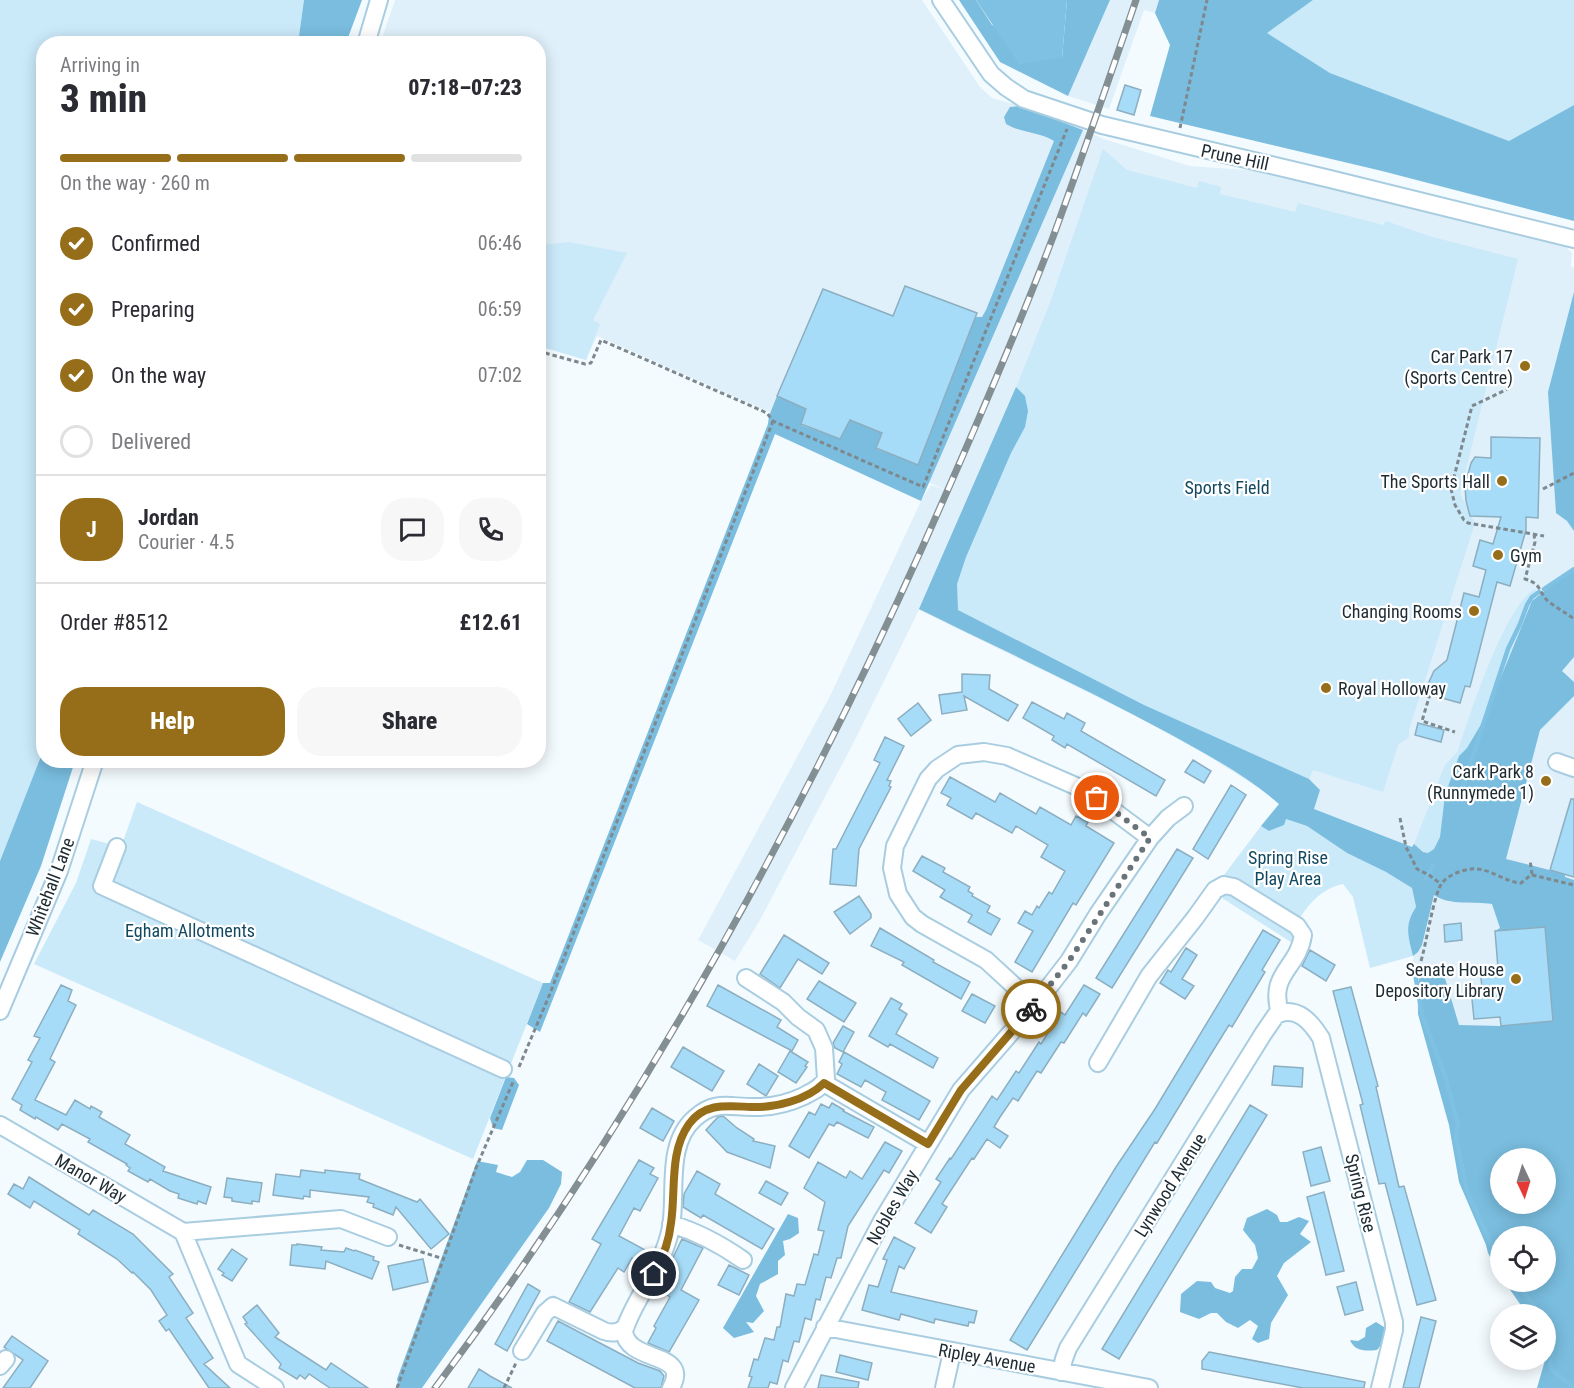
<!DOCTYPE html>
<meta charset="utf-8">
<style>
body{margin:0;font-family:"Roboto Condensed",sans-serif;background:#f7f7f7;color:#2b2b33;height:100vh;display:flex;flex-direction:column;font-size:22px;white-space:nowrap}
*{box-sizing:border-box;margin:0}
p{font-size:20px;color:#7c7c81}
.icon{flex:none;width:33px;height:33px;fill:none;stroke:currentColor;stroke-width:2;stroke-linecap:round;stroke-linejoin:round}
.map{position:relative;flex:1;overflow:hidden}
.drawer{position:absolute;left:36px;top:36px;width:510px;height:732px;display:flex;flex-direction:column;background:#fff;border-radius:24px;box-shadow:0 3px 15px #0003}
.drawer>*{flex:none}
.needle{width:39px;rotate:176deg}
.fabs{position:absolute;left:1490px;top:1148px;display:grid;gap:12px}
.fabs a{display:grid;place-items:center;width:66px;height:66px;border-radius:50%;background:#fff;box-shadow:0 3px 15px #0003;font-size:30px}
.pin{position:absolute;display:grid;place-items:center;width:51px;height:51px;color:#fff;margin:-26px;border:3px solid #fff;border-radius:50%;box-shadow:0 2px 6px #0007}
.courier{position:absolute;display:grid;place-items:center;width:60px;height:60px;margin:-30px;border:4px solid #966e19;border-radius:50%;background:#fff;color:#222;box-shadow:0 2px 8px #0007}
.summary em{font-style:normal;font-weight:800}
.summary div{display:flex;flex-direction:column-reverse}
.summary{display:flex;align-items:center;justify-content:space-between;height:102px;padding:0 24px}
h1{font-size:39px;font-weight:800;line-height:45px}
.bar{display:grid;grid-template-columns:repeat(4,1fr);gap:9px 6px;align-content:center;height:72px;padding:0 24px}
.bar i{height:8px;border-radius:4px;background:#e1e1e2}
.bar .active{background:#966e19}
.bar p{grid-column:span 4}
.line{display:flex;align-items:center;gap:15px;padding:0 24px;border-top:2px solid #e1e1e2}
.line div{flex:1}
.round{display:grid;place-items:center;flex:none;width:63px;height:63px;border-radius:24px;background:#f7f7f7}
ol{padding:0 24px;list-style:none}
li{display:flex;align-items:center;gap:18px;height:66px}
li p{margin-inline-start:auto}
li .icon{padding:6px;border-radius:50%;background:#966e19;color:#fff;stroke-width:4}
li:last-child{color:#7c7c81}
li i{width:33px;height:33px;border:3px solid #e1e1e2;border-radius:50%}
.cta{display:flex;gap:12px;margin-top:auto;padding:12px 24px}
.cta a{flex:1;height:69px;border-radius:24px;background:#966e19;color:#fff;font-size:24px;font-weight:800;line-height:69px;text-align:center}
.cta a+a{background:#f7f7f7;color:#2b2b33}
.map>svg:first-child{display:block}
.built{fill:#dff0fa;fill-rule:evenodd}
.green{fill:#cae9f9}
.forest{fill:#7abddf;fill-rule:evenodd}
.water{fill:#7ec1e3}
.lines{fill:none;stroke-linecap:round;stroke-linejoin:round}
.stream{stroke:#7ec1e3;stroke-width:4.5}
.building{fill:#a7dcf8;stroke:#8baec0;stroke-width:1.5}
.minor-casing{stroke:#a9cde0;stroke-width:20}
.path{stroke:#7e898f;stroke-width:3;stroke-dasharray:4.5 3;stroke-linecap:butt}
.minor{stroke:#fff;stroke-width:16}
.rail-casing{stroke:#848f94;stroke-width:7}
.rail{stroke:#fff;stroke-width:4.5;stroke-dasharray:14;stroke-linecap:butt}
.done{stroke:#68747a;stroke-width:6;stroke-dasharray:0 10.8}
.route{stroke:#966e19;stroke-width:8}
.poi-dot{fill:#966e19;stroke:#fff;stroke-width:2}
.labels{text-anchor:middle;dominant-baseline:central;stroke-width:4.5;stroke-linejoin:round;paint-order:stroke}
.street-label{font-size:18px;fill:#1d2b32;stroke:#fff}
.poi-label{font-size:18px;fill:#1d2b32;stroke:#fff;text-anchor:end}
.park-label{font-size:18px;fill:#124961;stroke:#fff}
</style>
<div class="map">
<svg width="1574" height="1388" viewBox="0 0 1574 1388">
<rect width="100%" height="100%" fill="#f4fbff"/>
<path class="built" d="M395,0H922L980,87L992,98L1020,106L1059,120L1104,139L1190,166L1274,172L1478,221L1565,246L1572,253L1571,266L1574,268V1388H1537L1546,1357L1545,1314H1527L1504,1281H1545V1236H1500V1275L1459,1182L1449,1125L1418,1014L1413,956L1424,881L1279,804L1268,794L1205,754L1134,715L919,610L856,738L760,920L735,961L698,940L830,696L921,501L931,485L946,490L597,336L586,360L539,346L538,44H380ZM1500,1158H1545V1203H1500Z
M1110,0H1159L1155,13L1144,10L1109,109L1068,96Z"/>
<path class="green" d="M0,0H304L298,43L44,44L43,751L0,861Z
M1313,0H1574V105L1509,141L1330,73L1266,33Z
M1103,149L1127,170L1197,188L1199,181L1221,187L1220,194L1295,212L1298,203L1383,225L1386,221L1429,236L1518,259L1460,494L1475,523L1409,730V737L1398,745L1383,792L1313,770L1309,779L919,609L1016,388L1051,300Z
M568,242L627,253L593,320L600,324L586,360L539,346V244L543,245Z
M1535,589L1539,594L1531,601L1483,721L1467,748L1459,756L1445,795L1440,837L1434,849L1428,853L1423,852L1414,844L1445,765L1458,751C1469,716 1506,604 1535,589Z
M137,802L543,983L473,1159L34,964L76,883L91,839L121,847Z
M1286,819L1307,826L1347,853L1386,872L1412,888L1416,907C1404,925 1408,936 1413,956L1370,968L1353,897L1343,884C1321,889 1308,904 1297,923L1224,875L1261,826L1269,831Z
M1227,893L1298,932L1297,946L1222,898Z"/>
<path class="forest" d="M304,0H362L346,43H298Z
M959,0H976L992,25L1062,58L1067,0H1110L1068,96L1000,62Z
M1159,0H1313L1267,33L1330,73L1509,141L1574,105V221L1382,171L1150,116L1170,45L1155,13Z
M1020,106L1083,130L921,501L775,434L540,1032L527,1024L543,983H550L768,424L769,416L777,396L806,409L801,425L840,439L850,420L882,433L876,449L918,464L975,317H982L986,310L1054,141C1039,132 1021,133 1006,124L1004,117L1010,107Z
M1574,292V531L1567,521L1556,513L1548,392Z
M1016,387L1025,396L1028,411L1025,427L1011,453L966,557L957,584L958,610L1144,705L1309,779L1320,790L1314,809L1412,847L1414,844L1423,852L1428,853L1434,849L1440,837L1445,795L1459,756L1467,748L1483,721L1532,601L1574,567V657L1562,671L1574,682V696L1540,730L1506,859L1565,874V877L1574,880V1388H1537L1546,1357L1545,1314H1527L1504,1281H1545V1236H1500V1275L1488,1253L1486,1245L1459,1182L1449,1125L1418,1014L1419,971L1442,968L1459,1025L1501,1026L1553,1021L1545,927L1495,931L1500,928L1492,904C1472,901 1451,906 1434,895L1422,945L1418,952L1413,956C1408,936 1404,925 1416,907L1412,888L1386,872L1347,853L1307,826L1286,819L1284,825L1269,831L1261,826L1279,804C1246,775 1206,754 1168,733C1087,689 1002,650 919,609ZM1500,1158H1545V1203H1500Z
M43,751L44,760L75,761L41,866L0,962V861Z
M506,1077L514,1078L519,1085L502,1130L493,1128L490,1118Z
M527,1160H543L562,1172L561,1184L549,1208L422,1388H399L397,1379L477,1161L498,1165L496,1172L512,1177L520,1172Z
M1267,1209L1277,1215L1280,1222H1287L1299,1217L1309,1221L1300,1234L1311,1242L1284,1263L1277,1276L1288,1295L1271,1323L1269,1339L1258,1343L1252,1339L1258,1326L1250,1320L1238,1328L1226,1322L1217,1313H1211L1199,1319L1180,1312L1181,1294L1197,1281L1211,1282L1215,1288L1230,1293L1233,1291L1235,1277L1242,1269H1252L1258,1258L1255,1245L1243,1230L1247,1218Z
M788,1214L798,1218L799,1233L790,1239L783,1241L785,1255L778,1261V1274L760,1284L756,1296L764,1311L753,1323L746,1322L754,1332L734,1338L723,1328Z
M1376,1322L1387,1329L1385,1340L1377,1350C1366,1351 1355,1352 1350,1340L1358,1341L1365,1337L1366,1328Z"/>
<path class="water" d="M976,0H1067L1062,58L1019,64Z"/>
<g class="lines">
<path class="stream" d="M1544,589L1574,569
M1462,789L1508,649L1520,624L1527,605L1532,597L1539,592
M1426,879L1433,865
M1415,973L1422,1014L1446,1079L1458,1124L1456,1138L1467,1191L1500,1263
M1516,1281L1540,1314
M1545,1320C1561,1336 1551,1347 1550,1365L1552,1370L1574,1388"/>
</g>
<path class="building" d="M1125,85L1141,90L1134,115L1117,110Z
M905,286L977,313L918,465L876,448L882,433L850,420L840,439L801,424L806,409L777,396L823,289L893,316Z
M1491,437L1540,438L1538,518L1526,517V530L1510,586L1497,582L1470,687L1465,686L1460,703L1424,693L1434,671L1447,660L1464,593L1479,597L1486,570L1473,566L1480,540L1493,544L1501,517L1470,516L1466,501L1465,485L1471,463L1475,457L1491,458Z
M962,674L990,675L989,689L1018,705L1008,721L964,696L967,710L942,714L939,695L962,692Z
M1032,702L1064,719L1067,713L1085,723L1081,731L1165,780L1156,796L1067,744L1065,748L1052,740L1054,736L1023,718Z
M918,703L931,720L911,736L898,719Z
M1418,723L1444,730L1441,742L1415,735Z
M885,737L904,746L887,780L891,781L889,786L891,787L859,849L856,886L830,884L833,849H836L880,763L874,760Z
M1193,760L1211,771L1204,783L1185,772Z
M950,777L995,802L1000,793L1036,814L1040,807L1071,825L1076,816L1088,822L1086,826L1114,843L1076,905L1073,903L1032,972L1015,962L1033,931L1018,923L1025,911L1032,915L1037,906L1039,908L1049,892L1052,894L1065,871L1041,857L1048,845L1016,826L1012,833L976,813L972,819L947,805L951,798L941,793Z
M1231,785L1246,795L1208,859L1193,849Z
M1571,799H1574V877L1550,870Z
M1177,849L1193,858L1112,988L1096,978Z
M922,856L945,868L943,872L970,887L968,891L973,894L972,896L990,906L987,912L1000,919L991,935L968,922L972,915L940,897L945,890L913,871Z
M859,896L871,914V918L850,934L834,912Z
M1461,923L1462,940L1445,942L1444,925Z
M1545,927L1553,1021L1501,1026L1500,1017L1474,1019L1471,989L1482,988L1480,969L1498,968L1495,931Z
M880,928L934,960L933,962L970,982L961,999L902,965L904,962L871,946Z
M1263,930L1280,940L1262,970L1265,972L1232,1027L1229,1025L1211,1054L1157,1143L1155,1142L1027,1350L1010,1340L1116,1167L1155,1109Z
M784,935L829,963L822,974L798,959L780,988L760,974Z
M1186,948L1197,955L1182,979L1194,986L1185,999L1160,983L1168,970L1171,972Z
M1310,950L1335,965L1326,981L1302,966Z
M819,981L856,1003L844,1022L807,999Z
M61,985L72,990L68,1001L76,1005L50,1059L55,1062L35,1100L66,1115L75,1100L90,1109L91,1106L102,1112L99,1117L130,1135L125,1144L165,1167L163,1171L211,1187L206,1204L198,1201L197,1204L178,1198L179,1194L170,1191L150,1179L148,1182L128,1171L130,1168L126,1165L127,1164L88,1142L90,1139L62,1124L58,1130L36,1117L35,1119L20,1110L22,1105L12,1099L32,1062L28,1060L40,1038L34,1036Z
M718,985L781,1020L777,1027L798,1040L792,1051L707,1006Z
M1084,985L1100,994L1086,1016L1083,1013L1064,1043L1061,1042L1041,1073L1037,1071L1018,1101L1013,1098L1000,1117L994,1127L1008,1136L1000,1148L987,1139L974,1159L972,1158L942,1204L947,1207L931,1233L915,1223L941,1182L936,1179L950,1158L951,1159L992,1096L997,1100L1016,1071L1019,1073L1039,1042L1041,1044L1061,1012L1065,1015Z
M1351,987L1378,1086L1376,1087L1399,1187L1404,1186L1436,1300L1417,1305L1385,1183L1379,1184L1360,1105L1363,1104L1333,991Z
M972,994L995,1006L985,1023L962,1011Z
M891,998L902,1004L899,1009L907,1014L896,1034L938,1058L933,1068L890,1044L888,1047L869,1036Z
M843,1026L854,1032L843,1052L835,1048L833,1043Z
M683,1047L724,1071L712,1091L671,1067Z
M790,1051L808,1062L805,1066L807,1067L796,1083L778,1072Z
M844,1052L930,1101L919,1120L882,1100L886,1092L865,1080L861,1087L837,1074L842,1064L839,1062Z
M759,1064L778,1076L766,1096L747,1084Z
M1274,1066L1303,1068L1302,1087L1272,1085Z
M832,1103L844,1110L843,1111L874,1127L868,1138L837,1122L834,1126L829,1124L809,1158L789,1146L809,1112L815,1115L821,1104L829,1108Z
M1250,1105L1267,1115L1119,1359L1102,1349Z
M652,1108L674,1121L663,1141L640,1128Z
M723,1116L737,1128L754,1139L753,1141L775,1146L770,1168L727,1152L706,1130L718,1117Z
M885,1142L902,1151L889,1173L884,1170L848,1226L841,1258H837L831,1278L826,1277L820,1300L816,1299L811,1320L805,1318L799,1342L794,1341L788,1362L783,1360L777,1384L770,1382L768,1388H748L752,1377L749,1376L754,1359L758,1360L765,1338L774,1340L777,1327H780L786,1294L794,1296L797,1284L805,1285L814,1254L818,1255L824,1231L818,1230L825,1202L804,1188L818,1162L846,1178L850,1171L862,1179Z
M1321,1147L1330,1181L1311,1186L1303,1152Z
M639,1160L654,1168L650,1174L658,1178L640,1211L634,1208L619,1236L647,1251L640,1263L632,1258L624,1272L618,1268L590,1312L569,1302L601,1244L592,1239Z
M301,1170L325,1173V1170L360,1174L359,1179L417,1202L420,1199L449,1234L431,1249L396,1207L393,1215L373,1207L374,1204L367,1202L369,1197L310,1190V1197L304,1196L303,1199L273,1195L276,1174L300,1177Z
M697,1171L720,1184L715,1194L774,1229L762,1249L703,1215L701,1218L683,1207L684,1194Z
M29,1177L89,1215L93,1210L133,1234L173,1274L169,1277L193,1313L186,1318L213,1358L204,1364L230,1388H209L169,1329L166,1331L159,1321L167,1315L151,1290L133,1272L132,1273L117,1259L78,1234L80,1230L34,1201L30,1208L8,1194L14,1184L23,1189Z
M227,1178L262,1183L259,1202L252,1201V1204L232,1201V1198L224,1197Z
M766,1181L788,1193L781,1205L759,1193Z
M1324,1192L1344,1271L1326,1275L1307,1197Z
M894,1237L915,1248L904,1269L899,1266L891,1292L977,1311L974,1323L969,1322L968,1326L935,1319L934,1323L901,1314L899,1320L862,1310L869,1285L878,1287L887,1260L883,1259Z
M682,1239L703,1248L681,1290L699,1300L669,1352L648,1343L656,1328L654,1326L670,1297L664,1293L673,1276L666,1272Z
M297,1244L322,1247L321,1250L344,1252L346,1248L354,1251L355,1250L374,1257L373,1260L379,1262L372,1279L326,1261L325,1269L290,1265L292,1245H297Z
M232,1249L247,1259L232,1281L222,1275L224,1273L218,1269Z
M423,1259L428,1282L393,1290L388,1266Z
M729,1265L749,1275L739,1295L718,1285Z
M1356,1282L1363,1310L1345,1315L1337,1287Z
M528,1284L540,1291L507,1351L495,1344Z
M257,1305L279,1333L275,1337L326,1370L331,1363L368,1388H330L309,1374L305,1379L300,1375L297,1379L279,1368L281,1364L245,1324L247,1323L243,1317Z
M1421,1317L1436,1321L1424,1368L1419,1388H1403Z
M558,1321L638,1363L660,1371L664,1376L661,1388H635L547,1341Z
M12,1336L48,1361L30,1388H3L23,1360L4,1347Z
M1209,1352L1365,1382L1364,1388H1303L1202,1369V1361Z
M840,1355L872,1363L868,1380L836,1372Z
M479,1369L490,1376L512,1388H468Z
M821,1375L859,1382L858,1388H818Z"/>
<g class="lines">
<defs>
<path id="minor" d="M941,0L991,74L1006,87L1024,99L1102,125L1330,179L1574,239
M366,44L379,0
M1557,762L1574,768
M117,847L102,886L503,1069
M1035,1005L986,960L922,924L913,917L898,894L892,868L895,846L928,779L937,769L958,755L984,752L1007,756L1087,791L1150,838
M0,1011L59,871L95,760
M1098,1063L1149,976L1195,918L1215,890L1224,885L1234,887L1297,926L1303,935C1298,969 1268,973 1280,1013
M824,1083L928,1144
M0,1125L183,1232L238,1364L275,1388
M671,1224C698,1232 720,1244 743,1260
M183,1232L341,1219L388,1237
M825,1327L1149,1388
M522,1351L545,1313L553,1306L604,1331C612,1334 620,1333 626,1326
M0,1366L6,1359
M1061,1372L1064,1359L1068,1348L1263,1034L1276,1015C1297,1005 1311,1022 1321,1038L1394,1322V1330L1380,1388
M671,1388C692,1350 627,1364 624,1331C636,1294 663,1269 671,1227C677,1193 665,1144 695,1118C716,1099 731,1108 756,1107C772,1107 789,1103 804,1096C813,1091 821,1088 826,1079L824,1048L816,1030L798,1017L783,1002L746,978
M794,1388L882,1221L961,1090L1035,1005L1069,961L1098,914L1150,838L1168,818L1184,806
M944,1388L952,1352"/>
</defs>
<use href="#minor" class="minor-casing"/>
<path class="path" d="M1180,128L1207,0
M538,351L585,364L591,363L601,340L767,413L773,421L923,487L1067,129
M1510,388L1472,406L1451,489L1455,505L1464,520L1468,523L1544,536
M1543,489L1574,473
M1534,534L1535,542L1525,579C1543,584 1538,593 1549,602C1557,608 1566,613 1574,619
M1430,694L1422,721L1455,732
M1400,818L1406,847L1417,869L1429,875L1441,884
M1532,875L1574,885
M1421,961C1426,945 1434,893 1442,883C1448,875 1462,870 1471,869C1489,867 1504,882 1521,883L1532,874L1530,860
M519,1067L549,996L773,421
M399,1245L444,1259
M397,1388L476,1168L513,1082
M504,1388L516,1363"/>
<use href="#minor" class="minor"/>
<defs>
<path id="rail" d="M435,1388C628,1131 790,841 922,548C968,445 1013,342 1053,237C1082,158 1109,79 1136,0"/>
</defs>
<use href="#rail" class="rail-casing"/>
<use href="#rail" class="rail"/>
</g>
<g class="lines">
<path class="done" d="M1031,1009L1069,961L1150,838L1097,798"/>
<path class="route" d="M654,1274C663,1258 669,1241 671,1223C676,1190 669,1152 689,1124C705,1102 728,1106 751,1107C775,1108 807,1100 824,1083L928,1144L961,1090L1031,1009"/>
</g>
<g class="poi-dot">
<circle cx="1525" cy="366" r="6"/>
<circle cx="1502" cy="481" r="6"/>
<circle cx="1498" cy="555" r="6"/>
<circle cx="1474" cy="611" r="6"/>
<circle cx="1326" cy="688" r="6"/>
<circle cx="1546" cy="781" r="6"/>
<circle cx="1516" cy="979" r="6"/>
</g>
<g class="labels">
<g class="street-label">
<text transform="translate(1235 157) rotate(12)">Prune Hill</text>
<text transform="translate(50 887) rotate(-69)">Whitehall Lane</text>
<text transform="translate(91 1178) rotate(30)">Manor Way</text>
<text transform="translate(1170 1185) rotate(-58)">Lynwood Avenue</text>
<text transform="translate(1361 1193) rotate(76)">Spring Rise</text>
<text transform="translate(892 1207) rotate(-60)">Nobles Way</text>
<text transform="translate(987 1358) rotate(10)">Ripley Avenue</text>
</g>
<g class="poi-label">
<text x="1513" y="356">Car Park 17<tspan x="1513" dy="21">(Sports Centre)</tspan></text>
<text x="1490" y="481">The Sports Hall</text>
<text x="1510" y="555" text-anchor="start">Gym</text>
<text x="1462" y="611">Changing Rooms</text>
<text x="1338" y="688" text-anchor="start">Royal Holloway</text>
<text x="1534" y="771">Cark Park 8<tspan x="1534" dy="21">(Runnymede 1)</tspan></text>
<text x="1504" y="969">Senate House<tspan x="1504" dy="21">Depository Library</tspan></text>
</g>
<g class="park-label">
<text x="1227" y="487">Sports Field</text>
<text x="1288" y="857">Spring Rise<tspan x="1288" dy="21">Play Area</tspan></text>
<text x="190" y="930">Egham Allotments</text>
</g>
</g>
</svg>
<div class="fabs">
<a><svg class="needle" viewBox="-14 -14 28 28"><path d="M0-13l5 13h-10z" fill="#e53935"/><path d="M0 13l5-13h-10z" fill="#7c7c81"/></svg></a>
<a><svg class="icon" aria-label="locate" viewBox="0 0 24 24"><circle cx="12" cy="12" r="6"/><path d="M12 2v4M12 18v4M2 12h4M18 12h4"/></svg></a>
<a><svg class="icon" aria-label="layers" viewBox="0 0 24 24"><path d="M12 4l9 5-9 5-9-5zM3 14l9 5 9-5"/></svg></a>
</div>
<div class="pin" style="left:1097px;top:798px;background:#ea580c"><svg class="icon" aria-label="bag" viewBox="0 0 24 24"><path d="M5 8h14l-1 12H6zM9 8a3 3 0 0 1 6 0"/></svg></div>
<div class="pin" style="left:654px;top:1274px;background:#1f2937"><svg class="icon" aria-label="home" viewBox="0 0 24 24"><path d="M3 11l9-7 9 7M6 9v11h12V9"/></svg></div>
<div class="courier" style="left:1031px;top:1009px"><svg class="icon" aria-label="bike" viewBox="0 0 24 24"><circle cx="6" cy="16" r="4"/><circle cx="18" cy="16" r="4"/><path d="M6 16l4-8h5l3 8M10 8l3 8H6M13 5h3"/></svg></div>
<section class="drawer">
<div class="summary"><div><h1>3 min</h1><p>Arriving in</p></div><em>07:18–07:23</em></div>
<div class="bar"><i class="active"></i><i class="active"></i><i class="active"></i><i></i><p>On the way · 260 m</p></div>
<ol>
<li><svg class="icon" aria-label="check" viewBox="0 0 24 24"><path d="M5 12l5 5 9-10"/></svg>Confirmed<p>06:46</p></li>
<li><svg class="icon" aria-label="check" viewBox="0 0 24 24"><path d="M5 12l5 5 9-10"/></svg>Preparing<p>06:59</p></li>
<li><svg class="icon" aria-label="check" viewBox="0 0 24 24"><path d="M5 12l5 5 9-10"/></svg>On the way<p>07:02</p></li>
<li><i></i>Delivered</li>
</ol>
<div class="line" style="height:108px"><b class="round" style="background:#966e19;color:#fff">J</b><div><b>Jordan</b><p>Courier · 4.5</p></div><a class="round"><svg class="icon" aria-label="chat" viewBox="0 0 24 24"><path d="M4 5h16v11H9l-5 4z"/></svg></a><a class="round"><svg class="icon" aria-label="phone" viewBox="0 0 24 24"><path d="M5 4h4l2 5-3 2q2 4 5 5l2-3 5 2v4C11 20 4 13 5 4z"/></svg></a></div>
<div class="line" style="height:78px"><div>Order #8512</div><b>£12.61</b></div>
<div class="cta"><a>Help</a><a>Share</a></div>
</section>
</div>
